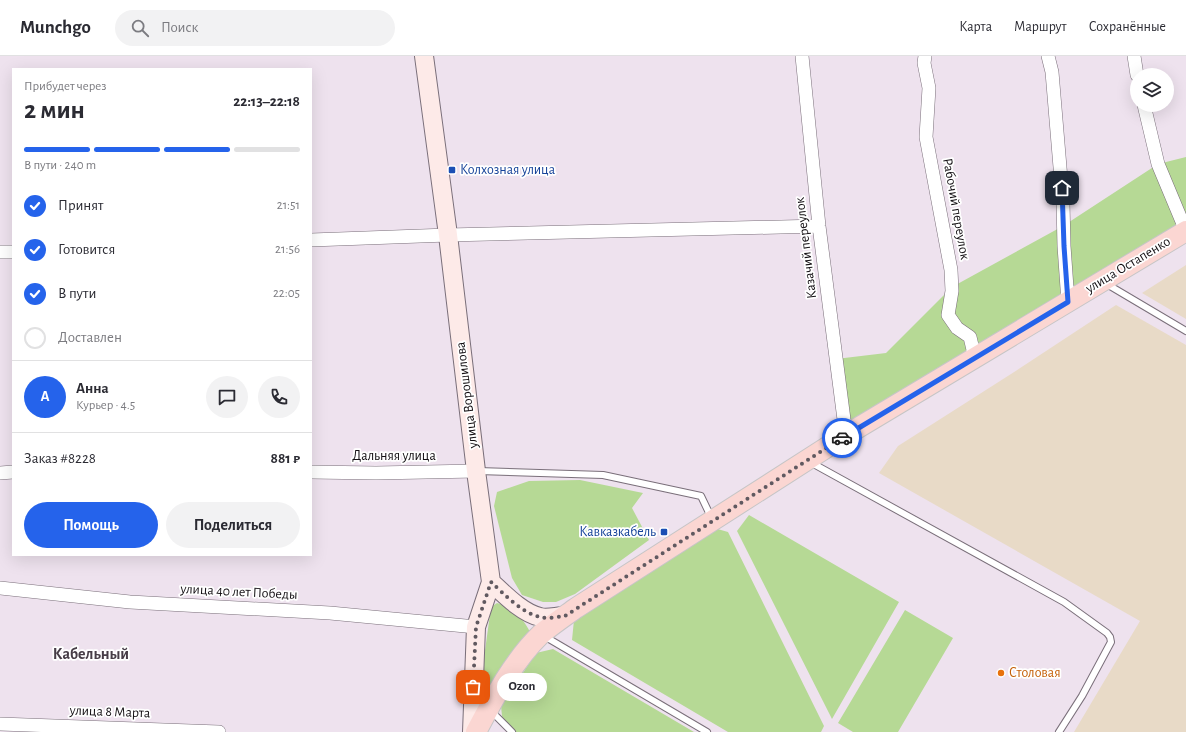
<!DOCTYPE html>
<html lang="ru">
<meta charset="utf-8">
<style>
body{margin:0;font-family:"Alegreya Sans",sans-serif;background:#f2f2f3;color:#2b2b33;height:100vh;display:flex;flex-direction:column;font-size:15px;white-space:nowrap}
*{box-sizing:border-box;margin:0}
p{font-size:13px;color:#7c7c81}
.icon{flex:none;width:22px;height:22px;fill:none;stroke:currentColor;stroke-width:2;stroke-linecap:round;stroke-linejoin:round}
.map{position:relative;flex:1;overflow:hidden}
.panel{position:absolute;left:12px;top:12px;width:300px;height:488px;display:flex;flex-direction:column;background:#fff;border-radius:0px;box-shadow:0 4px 16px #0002}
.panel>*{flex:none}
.controls{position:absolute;left:1130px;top:12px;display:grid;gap:8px}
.controls a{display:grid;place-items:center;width:44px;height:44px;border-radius:50%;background:#fff;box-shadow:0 4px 16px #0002;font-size:20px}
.pin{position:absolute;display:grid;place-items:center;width:34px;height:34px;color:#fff;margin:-17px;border-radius:8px;box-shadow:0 2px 6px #0006}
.courier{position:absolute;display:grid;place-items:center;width:40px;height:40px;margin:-20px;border:3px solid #2563eb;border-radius:50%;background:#fff;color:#222;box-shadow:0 1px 5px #0007}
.bubble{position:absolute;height:28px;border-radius:14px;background:#fff;box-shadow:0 4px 16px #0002;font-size:13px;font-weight:700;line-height:28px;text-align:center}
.summary em{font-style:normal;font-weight:700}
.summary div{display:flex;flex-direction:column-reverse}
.summary{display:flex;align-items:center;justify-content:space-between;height:68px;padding:0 12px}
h1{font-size:26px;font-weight:700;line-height:30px}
.bar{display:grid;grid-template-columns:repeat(4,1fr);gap:6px 4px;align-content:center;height:48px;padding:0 12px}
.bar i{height:5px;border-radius:3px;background:#e1e1e2}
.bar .on{background:#2563eb}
.bar p{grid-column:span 4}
.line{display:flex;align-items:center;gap:10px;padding:0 12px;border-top:1px solid #e1e1e2}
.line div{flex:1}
.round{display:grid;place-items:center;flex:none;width:42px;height:42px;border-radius:21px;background:#f2f2f3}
ol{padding:0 12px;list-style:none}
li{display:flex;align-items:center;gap:12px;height:44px}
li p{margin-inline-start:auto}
li .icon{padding:4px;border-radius:50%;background:#2563eb;color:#fff;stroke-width:4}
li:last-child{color:#7c7c81}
li i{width:22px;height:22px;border:2px solid #e1e1e2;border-radius:50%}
.button{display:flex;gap:8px;margin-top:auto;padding:8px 12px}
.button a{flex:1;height:46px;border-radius:24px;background:#2563eb;color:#fff;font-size:16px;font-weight:700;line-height:46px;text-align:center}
.button a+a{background:#f2f2f3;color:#2b2b33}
header{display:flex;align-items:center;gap:24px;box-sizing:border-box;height:56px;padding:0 20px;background:#fff;border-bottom:1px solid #e1e1e2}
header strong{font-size:19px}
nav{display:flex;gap:22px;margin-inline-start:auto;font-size:14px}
.search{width:280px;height:36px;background:#f2f2f3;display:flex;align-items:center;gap:10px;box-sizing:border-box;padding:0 14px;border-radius:22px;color:#7c7c81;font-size:15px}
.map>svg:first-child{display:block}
.industrial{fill:#e8dac7}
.green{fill:#b6d995}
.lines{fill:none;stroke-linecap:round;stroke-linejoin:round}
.service-casing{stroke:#7a6f7a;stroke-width:8}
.minor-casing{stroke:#7a6f7a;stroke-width:14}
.secondary-casing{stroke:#7a6f7a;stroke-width:20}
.primary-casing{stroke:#c6c5c6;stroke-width:22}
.service{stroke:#fff;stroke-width:6}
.minor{stroke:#fff;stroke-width:13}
.secondary{stroke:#fdeae8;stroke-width:18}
.primary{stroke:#fbd6d2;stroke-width:20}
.done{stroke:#605960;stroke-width:4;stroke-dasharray:0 7.2}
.route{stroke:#2563eb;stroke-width:5}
.transit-dot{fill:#1a4fb4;stroke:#fff;stroke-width:1.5}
.food-dot{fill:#e8710a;stroke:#fff;stroke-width:1.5}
.labels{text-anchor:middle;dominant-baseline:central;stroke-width:3.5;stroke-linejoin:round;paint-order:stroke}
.transit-label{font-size:14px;fill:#164399;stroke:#fff;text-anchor:start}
.street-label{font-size:14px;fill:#130f13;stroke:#fff}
.food-label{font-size:14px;fill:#c56008;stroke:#fff;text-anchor:start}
.quarter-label{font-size:16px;font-weight:bold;fill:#473d47;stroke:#fff}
</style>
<header>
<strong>Munchgo</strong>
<div class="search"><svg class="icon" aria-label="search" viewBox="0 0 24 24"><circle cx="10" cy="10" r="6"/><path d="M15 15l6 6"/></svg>Поиск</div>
<nav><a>Карта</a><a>Маршрут</a><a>Сохранённые</a></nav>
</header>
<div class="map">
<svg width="1186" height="676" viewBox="0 0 1186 676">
<rect width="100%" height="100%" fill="#eee2ee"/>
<path class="industrial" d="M1186,209V263L1142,237Z
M1116,249L1186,289V676H1074L1140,565L879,417L898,390L1011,318Z"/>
<path class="green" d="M1186,101V175L846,379L836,303L886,297L952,231L1063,170L1158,108Z
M580,424L643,437L632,452L649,484L575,538L556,546H543L522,539L512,522L494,450L497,436L529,425Z
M749,459L899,546L832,663L737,475Z
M714,472L728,476L824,670L821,676H728L572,584L574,564Z
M497,547C511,550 524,563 530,576L483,644L479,638L491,551Z
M905,554L953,582L898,676H853L838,667Z
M553,593L694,676H514L506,669L502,660L501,650L536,597Z"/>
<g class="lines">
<defs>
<path id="service" d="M1105,227L1186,275
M810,406L1064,546L1107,577L1110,581L1111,586L1082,640L1059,676
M478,415L603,419L701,440L712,463
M544,580L707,676
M490,654L512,676"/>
<path id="minor" d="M802,0L819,170L846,379
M925,0L924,7L929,32L926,81L951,214L952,235L948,259L957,272L970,281L975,302
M1048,0L1052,16L1063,147L1064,190L1068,246
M1134,0L1137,19
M1144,49L1158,108L1186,175
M311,184L448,179L819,170
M0,196H13
M311,416L376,417L476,415
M0,417L13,416
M0,532L130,546L330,557L476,571
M0,668L219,676"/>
<path id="secondary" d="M424,0L448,179L476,415L491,526L476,571L472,676
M491,526C504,538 522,557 540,561C547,563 557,560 565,560"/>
<path id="primary" d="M476,676C494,642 513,605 541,578C552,569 565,560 576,552L846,379L1186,175"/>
</defs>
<use href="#service" class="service-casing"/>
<use href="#minor" class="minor-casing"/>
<use href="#secondary" class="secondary-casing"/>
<use href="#primary" class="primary-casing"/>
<use href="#service" class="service"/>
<use href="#minor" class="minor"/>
<use href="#secondary" class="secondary"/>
<use href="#primary" class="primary"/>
</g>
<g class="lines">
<path class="done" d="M473,631L476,571L491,526C504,538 522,557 540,561C547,563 557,561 565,560L842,382"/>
<path class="route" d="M842,382L1068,246L1064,190L1062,132"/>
</g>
<g class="transit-dot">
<rect x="448" y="110" width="8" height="8" rx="2"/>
<rect x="660" y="472" width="8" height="8" rx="2"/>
</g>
<circle class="food-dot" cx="1001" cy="617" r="4"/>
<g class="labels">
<g class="transit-label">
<text x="460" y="114">Колхозная улица</text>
<text x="656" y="476" text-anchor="end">Кавказкабель</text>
</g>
<g class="street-label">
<text transform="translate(956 153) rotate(80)">Рабочий переулок</text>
<text transform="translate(806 192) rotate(-97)">Казачий переулок</text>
<text transform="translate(1128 209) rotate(-31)">улица Остапенко</text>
<text transform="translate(467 339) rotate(-97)">улица Ворошилова</text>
<text x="394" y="400">Дальняя улица</text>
<text transform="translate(239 536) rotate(3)">улица 40 лет Победы</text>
<text transform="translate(110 656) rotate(2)">улица 8 Марта</text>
</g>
<g class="food-label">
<text x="1009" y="617">Столовая</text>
</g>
<g class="quarter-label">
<text x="91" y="598">Кабельный</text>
</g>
</g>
</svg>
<div class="controls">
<a><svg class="icon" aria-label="layers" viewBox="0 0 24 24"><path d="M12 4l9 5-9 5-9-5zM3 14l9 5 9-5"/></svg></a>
</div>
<div class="pin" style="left:473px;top:631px;background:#ea580c"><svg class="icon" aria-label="bag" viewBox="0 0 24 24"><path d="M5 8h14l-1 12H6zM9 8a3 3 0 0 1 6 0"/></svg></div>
<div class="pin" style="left:1062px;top:132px;background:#1f2937"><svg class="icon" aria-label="home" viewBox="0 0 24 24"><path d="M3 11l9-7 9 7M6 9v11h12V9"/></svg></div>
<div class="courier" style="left:842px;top:382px"><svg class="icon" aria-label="car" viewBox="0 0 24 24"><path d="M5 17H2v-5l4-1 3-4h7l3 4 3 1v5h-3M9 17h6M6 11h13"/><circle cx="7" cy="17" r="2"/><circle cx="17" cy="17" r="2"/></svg></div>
<div class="bubble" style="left:497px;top:617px;width:50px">Ozon</div>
<section class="panel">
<div class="summary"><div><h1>2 мин</h1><p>Прибудет через</p></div><em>22:13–22:18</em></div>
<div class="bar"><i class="on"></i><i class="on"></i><i class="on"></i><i></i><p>В пути · 240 m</p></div>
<ol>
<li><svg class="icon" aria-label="check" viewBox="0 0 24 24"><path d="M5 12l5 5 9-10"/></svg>Принят<p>21:51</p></li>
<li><svg class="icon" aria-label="check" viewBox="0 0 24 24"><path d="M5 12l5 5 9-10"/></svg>Готовится<p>21:56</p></li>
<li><svg class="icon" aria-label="check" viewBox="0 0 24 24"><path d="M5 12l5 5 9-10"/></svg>В пути<p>22:05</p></li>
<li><i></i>Доставлен</li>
</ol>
<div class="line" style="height:72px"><b class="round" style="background:#2563eb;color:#fff">А</b><div><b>Анна</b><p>Курьер · 4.5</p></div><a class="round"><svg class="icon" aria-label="chat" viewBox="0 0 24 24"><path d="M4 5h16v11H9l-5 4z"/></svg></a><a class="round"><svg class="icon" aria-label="phone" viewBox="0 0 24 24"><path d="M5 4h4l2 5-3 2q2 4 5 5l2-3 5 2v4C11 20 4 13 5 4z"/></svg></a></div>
<div class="line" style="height:52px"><div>Заказ #8228</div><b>881 ₽</b></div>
<div class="button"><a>Помощь</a><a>Поделиться</a></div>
</section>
</div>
